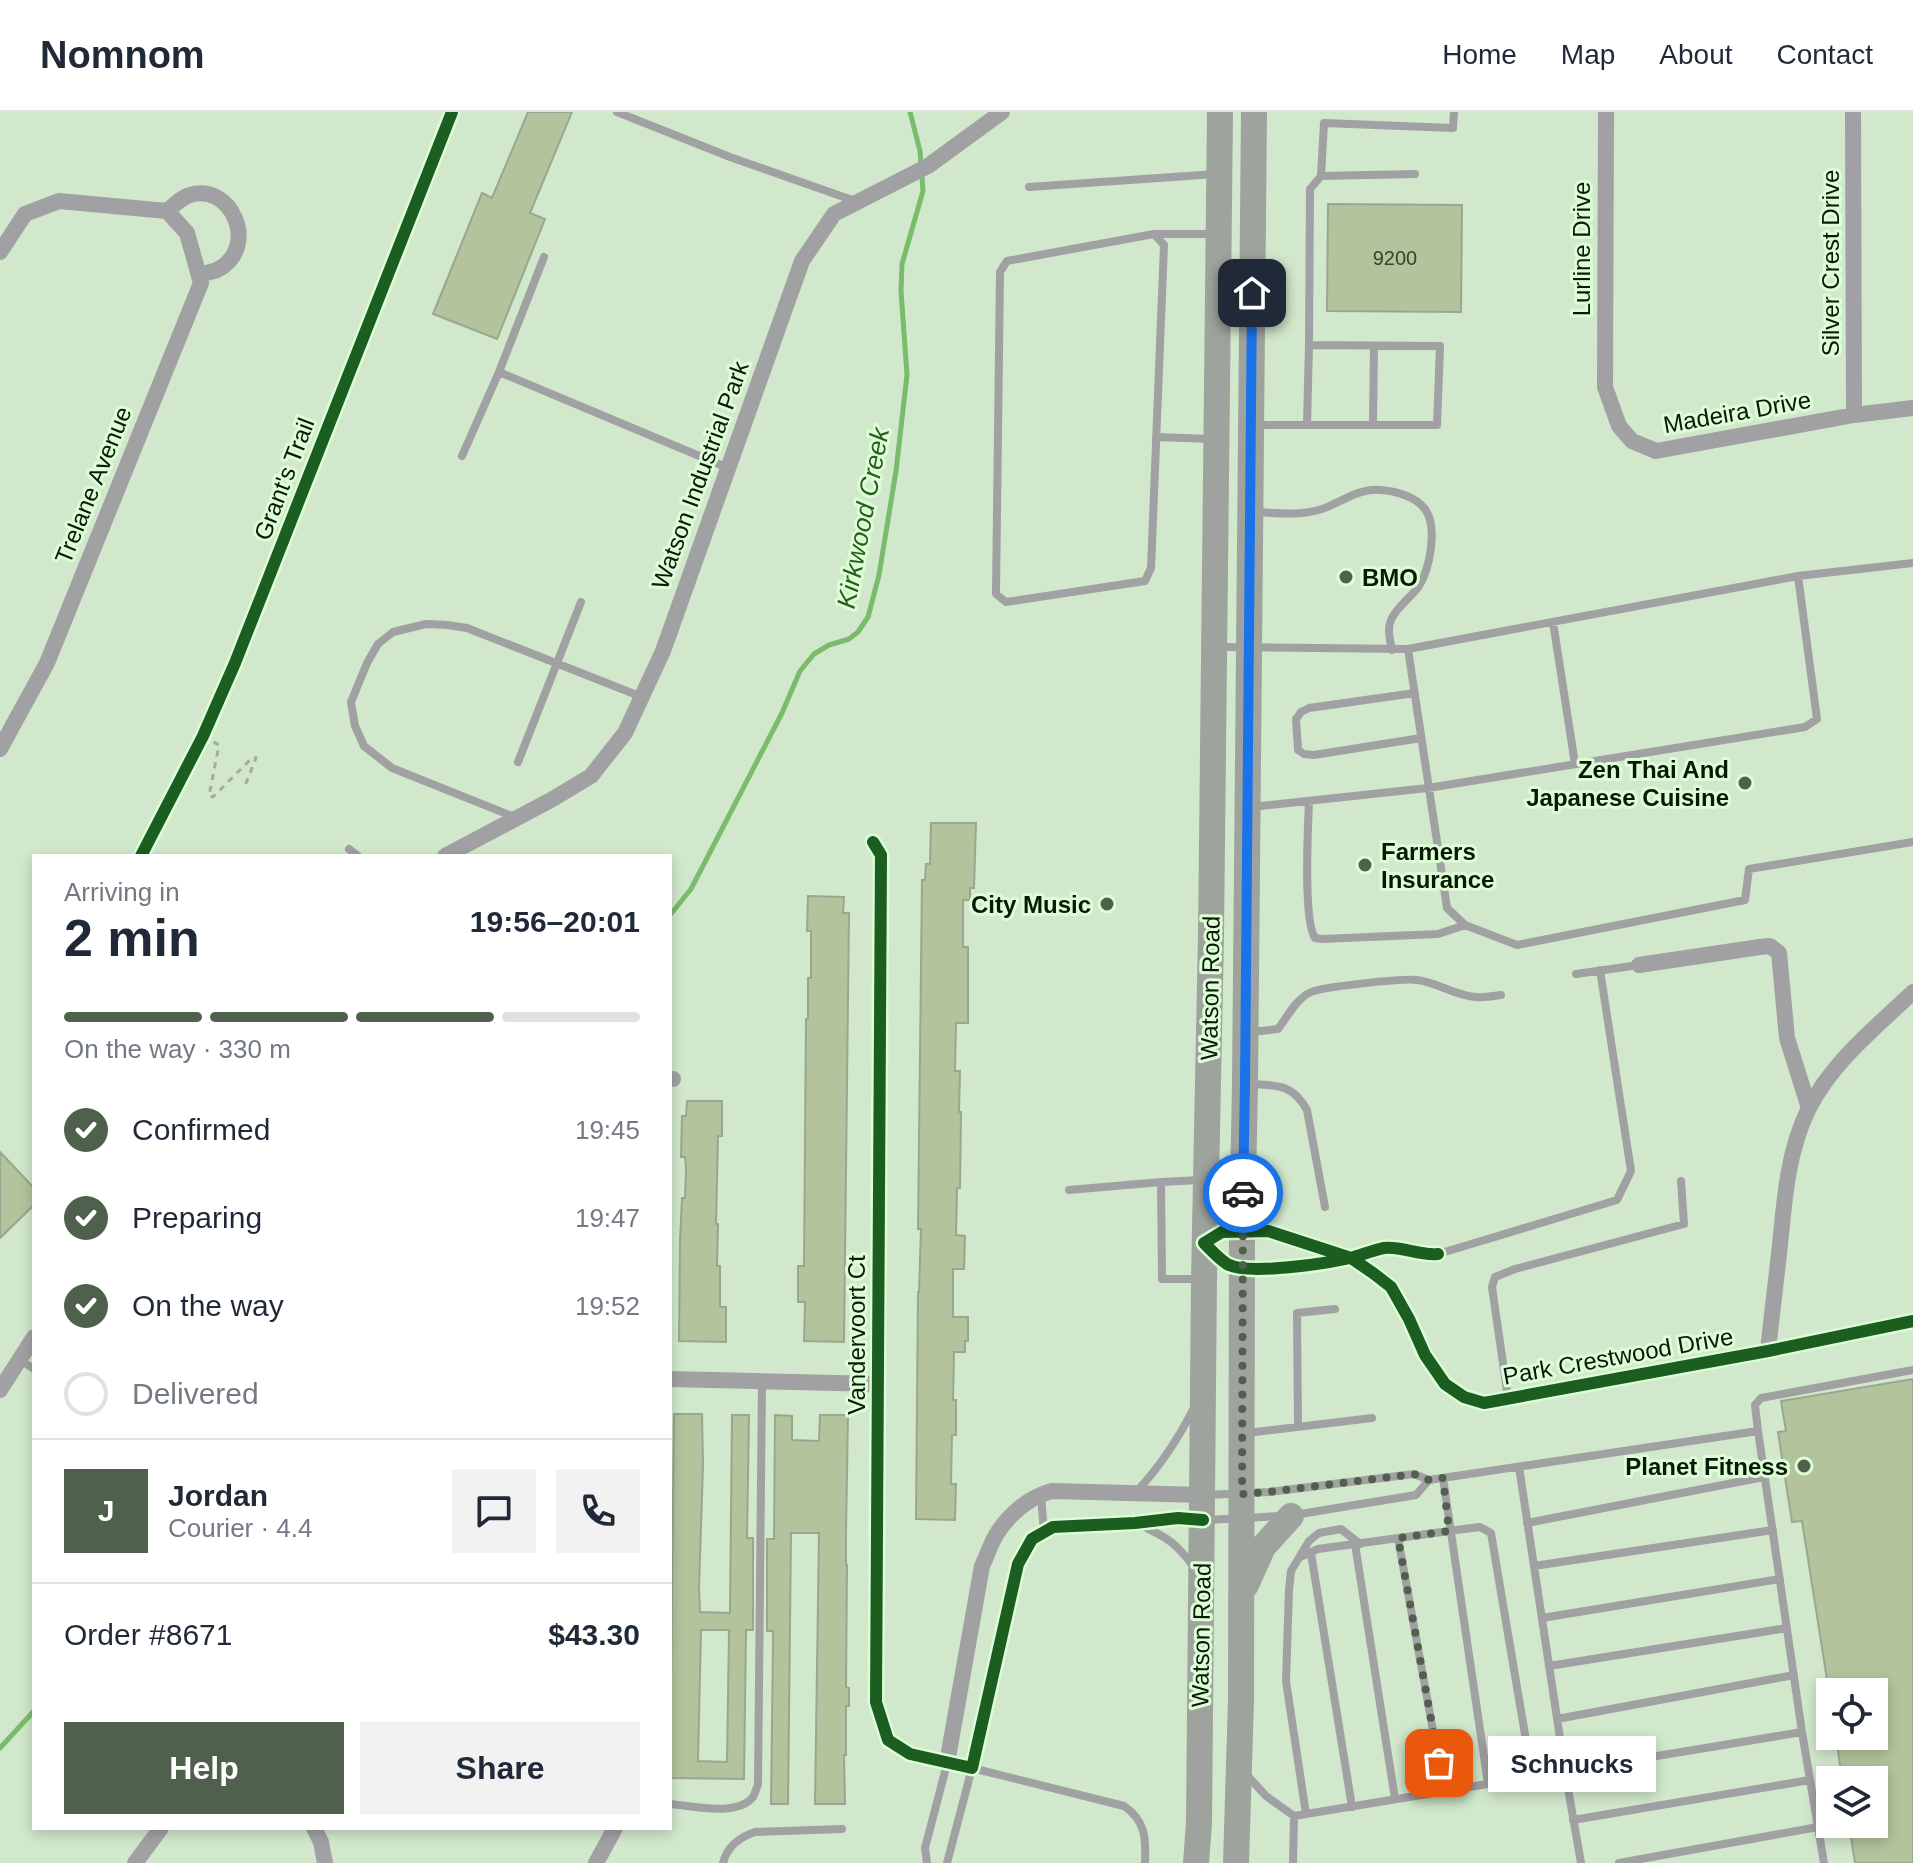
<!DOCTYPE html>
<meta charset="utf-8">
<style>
body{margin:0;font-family:Helvetica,sans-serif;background:#f2f2f3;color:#1f2937;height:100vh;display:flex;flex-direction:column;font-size:30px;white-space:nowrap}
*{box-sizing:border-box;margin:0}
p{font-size:26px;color:#747a83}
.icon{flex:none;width:44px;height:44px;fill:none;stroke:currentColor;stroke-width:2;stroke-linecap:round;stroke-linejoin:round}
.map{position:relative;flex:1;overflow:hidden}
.panel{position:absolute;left:32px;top:742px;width:640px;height:976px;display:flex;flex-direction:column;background:#fff;border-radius:0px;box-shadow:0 4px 12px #0003}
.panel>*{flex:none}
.tools{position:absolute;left:1816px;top:1566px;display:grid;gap:16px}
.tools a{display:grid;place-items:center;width:72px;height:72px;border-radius:0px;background:#fff;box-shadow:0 4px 12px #0003;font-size:40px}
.pin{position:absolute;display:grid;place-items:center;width:68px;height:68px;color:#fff;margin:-34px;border-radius:16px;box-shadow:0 4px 12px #0006}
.courier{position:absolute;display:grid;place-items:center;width:80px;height:80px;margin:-40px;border:6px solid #1a73e8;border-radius:50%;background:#fff;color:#222;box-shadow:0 2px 10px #0007}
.bubble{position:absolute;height:56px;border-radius:0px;background:#fff;box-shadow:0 4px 12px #0003;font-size:26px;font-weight:800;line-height:56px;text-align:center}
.overview em{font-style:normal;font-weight:800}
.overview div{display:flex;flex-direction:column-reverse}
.overview{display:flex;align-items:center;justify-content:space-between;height:136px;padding:0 32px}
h1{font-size:52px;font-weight:800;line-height:60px}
.bar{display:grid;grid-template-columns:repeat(4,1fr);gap:12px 8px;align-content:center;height:96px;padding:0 32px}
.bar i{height:10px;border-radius:6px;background:#e0e1e3}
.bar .on{background:#4f614c}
.bar p{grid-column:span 4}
.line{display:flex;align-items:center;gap:20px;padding:0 32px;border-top:2px solid #e0e1e3}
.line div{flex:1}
.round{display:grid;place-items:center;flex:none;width:84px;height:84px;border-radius:0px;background:#f2f2f3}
ol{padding:0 32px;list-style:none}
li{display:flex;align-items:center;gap:24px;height:88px}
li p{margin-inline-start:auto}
li .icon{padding:8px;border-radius:50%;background:#4f614c;color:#fff;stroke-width:4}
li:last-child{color:#747a83}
li i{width:44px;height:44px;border:4px solid #e0e1e3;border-radius:50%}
.cta{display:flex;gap:16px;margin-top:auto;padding:16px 32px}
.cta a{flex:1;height:92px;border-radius:0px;background:#4f614c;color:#fff;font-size:32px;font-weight:800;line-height:92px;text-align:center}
.cta a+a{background:#f2f2f3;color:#1f2937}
header{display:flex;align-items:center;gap:48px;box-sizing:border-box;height:112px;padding:0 40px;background:#fff;border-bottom:2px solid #e0e1e3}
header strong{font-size:38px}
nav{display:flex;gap:44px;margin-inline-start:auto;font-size:28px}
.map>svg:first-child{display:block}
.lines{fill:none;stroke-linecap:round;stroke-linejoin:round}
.stream{stroke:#7abc6b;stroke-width:5}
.building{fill:#b3c39c;stroke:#9aa790;stroke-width:2;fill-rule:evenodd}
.path{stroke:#a3aca2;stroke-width:3;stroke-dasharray:6 6;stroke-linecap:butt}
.service{stroke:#a1a0a2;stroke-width:8}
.minor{stroke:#a1a0a2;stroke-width:16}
.primary{stroke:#9fa39e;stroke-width:26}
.cycleway-casing{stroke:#dcfdd6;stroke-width:17}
.cycleway{stroke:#1b5e20;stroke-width:12}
.done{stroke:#4f614c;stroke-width:8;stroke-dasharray:0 14.4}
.route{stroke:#1a73e8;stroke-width:10}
.poi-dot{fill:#4f614c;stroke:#dcfdd6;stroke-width:3}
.labels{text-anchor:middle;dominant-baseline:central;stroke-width:6;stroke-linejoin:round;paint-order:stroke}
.number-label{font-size:20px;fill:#34432c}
.street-label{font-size:24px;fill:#091807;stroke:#dcfdd6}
.poi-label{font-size:24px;font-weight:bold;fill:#091807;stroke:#dcfdd6;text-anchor:end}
.water-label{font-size:26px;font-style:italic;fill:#275e1b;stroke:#dcfdd6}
</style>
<header>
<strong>Nomnom</strong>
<nav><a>Home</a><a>Map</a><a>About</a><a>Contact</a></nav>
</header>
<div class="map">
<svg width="1913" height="1751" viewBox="0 0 1913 1751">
<rect width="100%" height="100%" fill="#d1e8cc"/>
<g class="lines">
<path class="stream" d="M670,803L691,777L782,601L800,559L814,542L829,533L849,527L858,520L868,505L879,463L896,359L907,263L901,179L902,152L923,79L920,39L910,0
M0,1636L34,1599"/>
</g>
<path class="building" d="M528,0H572L530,101L545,107L497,227L433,202L482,81L492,86Z
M1328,92L1462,93L1461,200L1327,199Z
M931,711H976L974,776H970V788H963V835H968V911H956L955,959H960L959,1000H961L960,1076H957L956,1123L965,1124L964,1157H953V1205H968V1229H965V1240H954L953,1288H956V1323H952L951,1372H956L955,1408L916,1407L918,1180H919L921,1117H918L922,768H925L926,752H930Z
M808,784L844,785L843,801H849L844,1230L804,1229L805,1190H798V1154H804L806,907H808V866H811V819H807Z
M687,989H722V1024H718L716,1112H718L717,1154H720V1195H726V1230L679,1229L680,1128L682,1086H685L686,1058L685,1045H681L682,1004H686Z
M0,1040L34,1076V1093L0,1126Z
M1913,1267V1751H1855L1849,1712H1874V1668H1842L1836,1624H1874V1580H1829L1802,1409L1792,1410L1778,1320L1786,1319L1781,1289Z
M674,1302H702L703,1352L699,1476L700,1500L730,1501L732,1303H749L747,1426H753V1518H746L744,1667L670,1666ZM701,1518H729L727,1650L698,1649Z
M775,1303L792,1304V1328L819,1329L820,1303H848L846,1421V1453H847L846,1575L849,1576V1594H846V1643H844L845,1692H815L819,1421H791L788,1692H771L773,1532V1519H767V1427H774Z"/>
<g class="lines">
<path class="path" d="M203,624L219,633L209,684L213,685L253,645L256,646L244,676"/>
<path class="service" d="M617,0L730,45L855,89
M1321,64L1324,11L1453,16L1454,0
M1029,75L1216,62
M1154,122L1164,133L1151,456L1145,469L1006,490L996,482L1000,160L1007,149Z
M1154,122H1213
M544,145L499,260L728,356
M1309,233L1310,77L1321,64L1415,62
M1255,313H1437L1440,234L1309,233L1307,313
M1373,313L1374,234
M1156,325L1212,327
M462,344L499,260
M1254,400C1276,401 1301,404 1322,397C1342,390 1358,376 1380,378C1395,379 1415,384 1425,397C1438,415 1430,456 1419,474C1411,486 1397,494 1391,508C1387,517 1390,528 1392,538
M1553,510L1575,652
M1217,535L1408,537L1798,464L1913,451
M1408,537L1447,796L1465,813L1517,833L1745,788L1749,757L1913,730
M1415,581L1309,596L1301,600L1296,607L1298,638L1304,642L1314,643L1421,626
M518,650L581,490
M1309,689C1308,714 1303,808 1315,826L1322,827L1438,822L1465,813
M1252,695L1428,676L1805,615L1817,607L1798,464
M517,706L392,656L364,634L355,614L351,590L367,551L378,532L393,520L426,512L447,513L467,516L642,585
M349,737L358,744
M1576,862L1639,853
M1251,920L1278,917C1288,904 1296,887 1311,880C1322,875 1404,866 1417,868C1437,870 1455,884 1476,885C1484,886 1493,884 1501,883
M1250,972C1277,973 1293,972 1307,998L1325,1095
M1161,1070L1162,1167H1200
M1069,1078L1161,1070L1201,1068
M1438,1142L1617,1088L1631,1059L1600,858
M20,1248L34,1257
M1508,1286L1492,1175L1495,1165L1515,1157L1684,1112L1681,1069
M1298,1314L1297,1201L1335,1197
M1247,1321L1372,1306
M1519,1355L1565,1659L1581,1751
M1443,1366L1488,1672
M1136,1380C1160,1355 1178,1327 1194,1296
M1041,1383L1044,1421
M1207,1383L1269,1380L1414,1362L1429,1368L1758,1319L1755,1293L1761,1286L1913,1258
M1294,1403L1416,1383L1429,1368
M1206,1408L1281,1404
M1527,1411L1764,1365
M1140,1413C1167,1425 1176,1431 1194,1455
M1398,1426L1444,1679
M1355,1432L1395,1687
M1311,1441L1352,1695
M1300,1445L1318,1437L1464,1417L1480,1415L1491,1421L1532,1664
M1534,1454L1773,1418
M1542,1506L1780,1467
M1549,1554L1787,1516
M1557,1607L1794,1563
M1802,1620L1824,1751
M1245,1661L1266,1684L1294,1704L1802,1620L1758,1319
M670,1692C693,1694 737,1705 753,1685C754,1684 757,1674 758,1673L762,1269
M1306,1702L1286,1569L1289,1478L1291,1459L1309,1429L1319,1421L1341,1417L1360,1432
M1573,1708L1810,1668
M723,1751C727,1735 740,1725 755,1720L842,1717
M927,1751L925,1736L947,1652
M947,1751L972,1656L1124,1694C1146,1709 1146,1727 1145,1751
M1293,1751L1294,1704
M1619,1751L1818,1715"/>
<path class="minor" d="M1606,0L1605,275L1619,314L1632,329L1656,339L1854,303L1913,296
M1853,0L1854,303
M167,99C173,94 179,88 187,84C231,67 261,136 217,158C212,160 204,161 199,163
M0,140L25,102L59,89L167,99L187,121L201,171L47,551L0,637
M873,730L881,743L876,1590L888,1628L910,1642L972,1656L1018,1452L1032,1427L1053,1415L1135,1411L1178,1406L1203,1408
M445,744L551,688L591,664L625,621L663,539L802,149L834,102L928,54L1002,0
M1639,853L1760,835L1770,834L1779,841L1787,926L1809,996
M670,967H673
M1438,1142C1419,1144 1402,1134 1384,1136C1374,1138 1364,1142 1354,1145C1330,1151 1247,1164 1227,1152C1219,1147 1211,1138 1204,1131L1222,1120L1268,1119L1351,1146L1373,1161L1391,1175L1409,1207L1425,1243L1445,1272L1464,1285L1484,1291L1768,1239L1913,1209
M1768,1239C1772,1200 1777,1162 1781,1123C1785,1081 1789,1037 1808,998C1831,951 1875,916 1913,880
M670,1267L878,1272
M0,1278L34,1225
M947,1651L982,1454C987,1444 990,1433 996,1423C1008,1403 1029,1385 1052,1379L1203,1383
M314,1716L321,1730L325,1751
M135,1751L161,1716
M596,1751L615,1716"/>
<path class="primary" d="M1246,1473L1263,1435L1291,1404
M1196,1751L1199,1711L1204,1167L1211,823L1220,0
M1236,1751L1241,1588L1242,1119L1245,972L1254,0"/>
<defs>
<path id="cycleway" d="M873,730L881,743L876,1590L888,1628L910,1642L972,1656L1018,1452L1032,1427L1053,1415L1135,1411L1178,1406L1203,1408
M141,744L203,624L235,551L452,0
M1438,1142C1419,1144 1402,1134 1384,1136C1374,1138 1364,1142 1354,1145C1330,1151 1247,1164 1227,1152C1219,1147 1211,1138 1204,1131L1222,1120L1268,1119L1351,1146L1373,1161L1391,1175L1409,1207L1425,1243L1445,1272L1464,1285L1484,1291L1768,1239L1913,1209"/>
</defs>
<use href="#cycleway" class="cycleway-casing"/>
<use href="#cycleway" class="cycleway"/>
</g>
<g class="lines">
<path class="done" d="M1243,1081L1242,1382L1269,1380L1414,1362L1429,1368L1443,1366L1449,1419L1398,1426L1439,1651"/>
<path class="route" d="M1243,1081L1245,972L1252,181"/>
</g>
<g class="poi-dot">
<circle cx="1346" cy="465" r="8"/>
<circle cx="1745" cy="671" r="8"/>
<circle cx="1365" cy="753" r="8"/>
<circle cx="1107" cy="792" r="8"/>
<circle cx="1804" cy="1354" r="8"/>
</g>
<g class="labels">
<g class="number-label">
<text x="1395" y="146">9200</text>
</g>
<g class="street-label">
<text transform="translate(1581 137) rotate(-90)">Lurline Drive</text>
<text transform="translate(1830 151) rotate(-90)">Silver Crest Drive</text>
<text transform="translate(1737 300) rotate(-10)">Madeira Drive</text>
<text transform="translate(700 363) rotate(-70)">Watson Industrial Park</text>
<text transform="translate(284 367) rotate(-69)">Grant's Trail</text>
<text transform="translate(93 373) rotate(-68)">Trelane Avenue</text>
<text transform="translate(1210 876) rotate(-89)">Watson Road</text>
<text transform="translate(856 1223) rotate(-90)">Vandervoort Ct</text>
<text transform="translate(1618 1244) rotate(-10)">Park Crestwood Drive</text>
<text transform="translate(1201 1523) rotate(-89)">Watson Road</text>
</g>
<g class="poi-label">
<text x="1362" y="465" text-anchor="start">BMO</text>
<text x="1729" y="657">Zen Thai And<tspan x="1729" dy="28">Japanese Cuisine</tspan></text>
<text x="1381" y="739" text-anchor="start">Farmers<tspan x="1381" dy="28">Insurance</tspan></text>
<text x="1091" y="792">City Music</text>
<text x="1788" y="1354">Planet Fitness</text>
</g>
<g class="water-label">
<text transform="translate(863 406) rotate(-79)">Kirkwood Creek</text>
</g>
</g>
</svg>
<div class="tools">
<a><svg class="icon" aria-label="locate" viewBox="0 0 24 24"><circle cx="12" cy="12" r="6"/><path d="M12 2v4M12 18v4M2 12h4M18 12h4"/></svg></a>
<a><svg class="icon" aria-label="layers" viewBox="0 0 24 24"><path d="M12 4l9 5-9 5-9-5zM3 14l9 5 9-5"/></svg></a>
</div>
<div class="pin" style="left:1439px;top:1651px;background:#ea580c"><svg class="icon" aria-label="bag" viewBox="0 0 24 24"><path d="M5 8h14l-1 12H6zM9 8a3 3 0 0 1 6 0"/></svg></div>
<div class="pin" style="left:1252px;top:181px;background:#1f2937"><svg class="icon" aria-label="home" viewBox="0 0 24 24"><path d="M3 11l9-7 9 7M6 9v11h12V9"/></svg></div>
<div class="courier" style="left:1243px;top:1081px"><svg class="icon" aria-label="car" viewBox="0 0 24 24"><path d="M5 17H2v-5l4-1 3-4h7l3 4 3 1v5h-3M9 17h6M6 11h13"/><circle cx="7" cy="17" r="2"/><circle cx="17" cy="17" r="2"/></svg></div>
<div class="bubble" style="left:1488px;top:1624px;width:168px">Schnucks</div>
<section class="panel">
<div class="overview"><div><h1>2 min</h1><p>Arriving in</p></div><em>19:56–20:01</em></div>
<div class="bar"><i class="on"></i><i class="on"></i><i class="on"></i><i></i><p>On the way · 330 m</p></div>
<ol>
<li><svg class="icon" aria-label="check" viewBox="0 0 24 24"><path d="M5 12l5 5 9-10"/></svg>Confirmed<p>19:45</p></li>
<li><svg class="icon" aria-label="check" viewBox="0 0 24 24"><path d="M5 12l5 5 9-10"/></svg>Preparing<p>19:47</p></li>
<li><svg class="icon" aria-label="check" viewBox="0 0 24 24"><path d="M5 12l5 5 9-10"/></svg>On the way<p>19:52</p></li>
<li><i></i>Delivered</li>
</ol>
<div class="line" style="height:144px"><b class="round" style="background:#4f614c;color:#fff">J</b><div><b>Jordan</b><p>Courier · 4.4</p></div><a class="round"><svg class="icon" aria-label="chat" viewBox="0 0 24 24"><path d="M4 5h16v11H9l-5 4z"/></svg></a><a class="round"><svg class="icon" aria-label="phone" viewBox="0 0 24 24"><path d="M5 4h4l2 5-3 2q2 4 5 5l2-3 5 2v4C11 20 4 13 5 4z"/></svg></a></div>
<div class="line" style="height:104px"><div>Order #8671</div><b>$43.30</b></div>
<div class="cta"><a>Help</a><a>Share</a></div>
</section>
</div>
